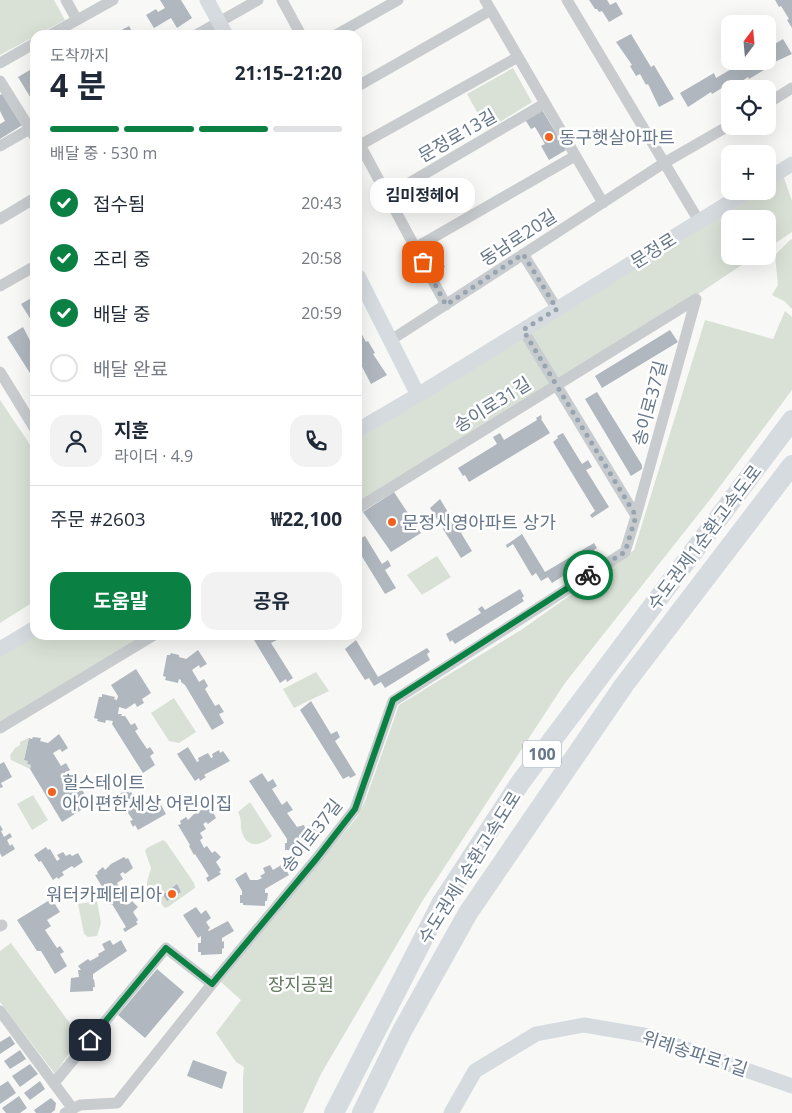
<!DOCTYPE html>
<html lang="ko">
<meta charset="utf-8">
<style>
body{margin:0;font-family:"Open Sans","Noto Sans KR",sans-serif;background:#f2f2f3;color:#1f2937;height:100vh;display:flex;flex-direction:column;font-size:19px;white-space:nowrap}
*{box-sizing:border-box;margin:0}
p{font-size:16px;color:#747a83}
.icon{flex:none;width:28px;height:28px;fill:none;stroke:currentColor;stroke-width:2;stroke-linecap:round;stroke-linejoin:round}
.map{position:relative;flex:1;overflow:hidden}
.side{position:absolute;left:30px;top:30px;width:332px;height:610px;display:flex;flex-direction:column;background:#fff;border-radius:15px;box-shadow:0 5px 20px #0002}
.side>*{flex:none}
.needle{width:32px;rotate:16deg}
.tools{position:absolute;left:721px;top:15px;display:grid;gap:10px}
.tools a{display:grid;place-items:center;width:55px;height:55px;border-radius:10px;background:#fff;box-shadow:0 5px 20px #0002;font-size:25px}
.pin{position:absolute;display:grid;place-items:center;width:42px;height:42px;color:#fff;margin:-21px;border-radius:10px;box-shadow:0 2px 8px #0006}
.courier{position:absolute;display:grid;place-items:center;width:50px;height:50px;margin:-25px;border:4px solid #0b8043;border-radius:50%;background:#fff;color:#222;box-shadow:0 1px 6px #0007}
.bubble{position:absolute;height:35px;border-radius:15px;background:#fff;box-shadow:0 5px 20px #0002;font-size:16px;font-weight:700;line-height:35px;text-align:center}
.head em{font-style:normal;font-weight:700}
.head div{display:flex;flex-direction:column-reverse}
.head{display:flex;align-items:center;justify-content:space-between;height:85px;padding:0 20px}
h1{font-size:32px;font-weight:700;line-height:38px}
.bar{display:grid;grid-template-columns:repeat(4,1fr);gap:8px 5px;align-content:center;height:60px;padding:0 20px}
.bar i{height:6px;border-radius:4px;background:#e0e1e3}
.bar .current{background:#0b8043}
.bar p{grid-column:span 4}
.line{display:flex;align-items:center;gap:12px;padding:0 20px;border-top:1px solid #e0e1e3}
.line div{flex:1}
.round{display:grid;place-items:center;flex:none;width:52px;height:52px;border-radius:15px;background:#f2f2f3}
ol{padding:0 20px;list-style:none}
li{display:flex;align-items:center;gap:15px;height:55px}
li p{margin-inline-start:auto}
li .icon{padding:5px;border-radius:50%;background:#0b8043;color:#fff;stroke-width:4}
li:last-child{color:#747a83}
li i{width:28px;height:28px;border:2px solid #e0e1e3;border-radius:50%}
.button{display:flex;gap:10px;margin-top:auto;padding:10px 20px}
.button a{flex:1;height:58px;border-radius:15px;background:#0b8043;color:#fff;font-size:20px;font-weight:700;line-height:58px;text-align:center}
.button a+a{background:#f2f2f3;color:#1f2937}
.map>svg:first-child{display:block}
.green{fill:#d9e1d6}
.building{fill:#b0b7be}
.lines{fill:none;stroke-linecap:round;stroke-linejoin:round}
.street{stroke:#c8cccf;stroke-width:11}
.secondary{stroke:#d6dbe0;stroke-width:15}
.highway{stroke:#d6dbe0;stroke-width:20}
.done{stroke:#98a4af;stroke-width:5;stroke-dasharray:0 9}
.route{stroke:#0b8043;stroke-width:6}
.poi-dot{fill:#f0631e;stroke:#fff;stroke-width:2}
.labels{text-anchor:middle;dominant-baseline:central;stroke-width:5;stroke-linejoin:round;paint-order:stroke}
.shield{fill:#fff;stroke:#939fac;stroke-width:1}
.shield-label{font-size:16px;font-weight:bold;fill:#657689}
.street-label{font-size:18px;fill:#657689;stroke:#fff}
.poi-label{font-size:18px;fill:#657689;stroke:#fff;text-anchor:start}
.park-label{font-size:18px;fill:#647a61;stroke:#fff}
</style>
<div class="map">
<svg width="792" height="1113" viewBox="0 0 792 1113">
<rect width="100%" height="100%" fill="#f8f9f6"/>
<path class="green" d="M0,0H54L65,20L0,55Z
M513,68L532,102L487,130L467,94Z
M783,175L792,201V232L768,248V219H730V256H755L694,297L358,505V435L756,191H768V184Z
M791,239L792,240V309L784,301L772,295L778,285L775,255Z
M785,311L792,317V390L712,497L565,683L423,900L321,1074L303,1113H243V1077L244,1067L236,1062L216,1033L241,1000L221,982L357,817L365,801L399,705L521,630L634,550L705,320L773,339Z
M0,400L35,452V601L0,623Z
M437,556L451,577L422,595L407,575Z
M35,635H134L140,644L0,728V649Z
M316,672L329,691L294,708L283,689Z
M174,698L196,732L179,743L169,741L151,713Z
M29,738L24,759L28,761L27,764L31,765L30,769L11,760L10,755L15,748L20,745V742Z
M33,795L48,820L32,830L17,804Z
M250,802L272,836C263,845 249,849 243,835C239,827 243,821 238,812Z
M163,840L166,842L194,883L195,888L168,907L165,908L147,888V882L151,868L145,851L147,848Z
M97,901L101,923L97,936L88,937L84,934L78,904Z
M11,943L80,1037L55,1074L0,1002V951Z"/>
<path class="building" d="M160,0H181L192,18L177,28L171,18L154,28L146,15L156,9L158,12L165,8Z
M589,0H607L610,5L616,2L623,14L609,22L602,11L599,12L597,9H595Z
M775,0H792V28L787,20L789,19L781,6L779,7Z
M129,26L134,35H109L117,30L118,32Z
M631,34L651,67L654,65L674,99L659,107L648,84L646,85L640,74L636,76L630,66L632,65L616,42Z
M783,39L792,54L768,65L769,67L749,79L748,77L725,92L722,88L712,94L711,92L688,107L680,93L714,73L716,78L745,61H768V48Z
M35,67V105L18,77Z
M4,93L24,124L0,139V124L5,121L0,111V95Z
M541,108L566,150L549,160L541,146L545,144L535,127L531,129L524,118Z
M432,242L445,267L433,273L422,249Z
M33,297L35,299V318L31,320L21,304Z
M23,327L35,350V381L7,337Z
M670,330L678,342L602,388L595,376Z
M360,331L366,342L368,341L375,353L373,354L387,375L371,384L358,359V332Z
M597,392L642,465V469L631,476L585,399Z
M541,415L542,418L541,419L550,433L469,482L465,475L463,476L458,468L497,444L493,437L500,433L504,440L537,420L536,418Z
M563,433L582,464L588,460L592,467L586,470L609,507L592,518L590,515L595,511L553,442L558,438L557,436Z
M394,492L421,533L391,552L363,512Z
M440,499L457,527L463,523L467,530L461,533L472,551L461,558L430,508Z
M522,534L545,572L594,543L597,548L594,550L597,555L552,583L548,577L541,581L536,573L532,576L513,544L507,548L506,545Z
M365,536L382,564L388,560L391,566L385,570L396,588L385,594L358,550V543L360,541L359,539Z
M520,589L524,596L522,598L524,601L455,644L452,640L450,642L446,634L481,613L478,609L482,606L485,610Z
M251,635H266L267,637L273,635L277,640L271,643L293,678L287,682L286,679L280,683Z
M356,640L378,677L427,648L430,652L427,654L430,660L385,688L381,682L374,686L369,678L365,680L345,649Z
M198,650L207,664L200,668L199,665L192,670L199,682L204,679L208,686L205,689L215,706L219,704L224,712L219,714L224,723L212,730L185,685L181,682V680L179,679L178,683L165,680L166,677L163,676L167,655H170L171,653L179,655V657L186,659Z
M136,669L151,693L142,699L144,703L137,707L135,703L126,709L119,707L118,714H122L121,716H125L131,725L135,723L138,729L135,731L147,749L150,747L154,753L150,756L155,765L143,773L112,724L113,721L106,720L105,723L97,721L98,719L94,718L99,697H102V694L115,697L114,699L117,700L118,696L111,685Z
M311,701L331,734L337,731L340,737L335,741L356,775L350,778L349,776L343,779L300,710Z
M59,734L68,748L62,752L60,749L53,753L61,766L66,763L70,770L66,773L77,790L81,788L85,795L81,798L86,807L62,822L30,769L31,765L27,764L28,761L24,760L29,738L32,739L33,737L41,738L40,741L48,743Z
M188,747L197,762L199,761L198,758L208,753L211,758L213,757L212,754L219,750L220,753L223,751L230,761L204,775L206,777L200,781L199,778L195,781L177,754Z
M4,762L12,777L1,783L3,787L0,788V764Z
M262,773L268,782L273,779L277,786L272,789L282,805L287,801L293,810L287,813L297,827L304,825L305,828L317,820L323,831L320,834L319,832L309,838L311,849H309V852L290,853V850H285V843H287V839L249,781Z
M127,790L129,793L131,792L135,798L133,801L135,802L140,799L146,808L144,810L145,812L160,803L166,814L138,830L135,825L133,827L130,821L133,820L116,796Z
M207,807L209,809L211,808L216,818L208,824L206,822L203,824L206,829L200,833L203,838L200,840L204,848L207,846L212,853L215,851L221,857L216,862L221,870L219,872L221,874L208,882L206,878L209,876L195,854L194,855L189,846L190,845L178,825L181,824L180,821L186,817L188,820L194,814Z
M0,825L3,830L1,831L4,837L10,833L12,837L7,840L10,846L12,844L15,849L2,857L0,853Z
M46,847L48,850L50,849L57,861L60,859L57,855L63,852L66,856L70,854L72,856L78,853L83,862L74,868L72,866L62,872L64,875L58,879L57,877L53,880L41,861L39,862L34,855Z
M124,857L126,859L128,858L133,868L125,874L123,872L120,874L123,879L117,883L120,889L117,890L121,898L124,897L129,904L132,901L138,907L133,912L138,920L136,922L138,924L125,932L123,929L126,927L112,904L110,905L106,897L107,895L95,875L98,874L97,872L103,867L105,870L111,864Z
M283,864L289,875L265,889V893H268L267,901H265V906L243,905V903H240V895H242V891L235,879L246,872L250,880H258L262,878L260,876L265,873L263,868L270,865L273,870Z
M177,884L181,892L167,901L163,895Z
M48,901L50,903L53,901L60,912L47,920L51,926L45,930L57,948L60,946L64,952L60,954L67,966L55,974L41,951H37L17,920Z
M196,907L201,914L206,910L211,918L206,922L210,928L208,930L209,931L228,921L234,931L222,938V942L224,941V948L222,949V954L201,955V952H198V943H201V936L198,938L183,915Z
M110,940L113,945L121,940L127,951L93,974V980L94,979L95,987H93V991L70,992L71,978L79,977L78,970H81L78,966L88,959L90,961L99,956L98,954L105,950L102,944Z
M157,969L184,992L145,1038L118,1015Z
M10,1036L15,1044L0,1054V1042Z
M20,1050L26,1059L10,1069L4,1061Z
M193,1060L227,1072L222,1089L187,1076Z
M30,1064L38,1074L20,1087L12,1076Z
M8,1081L16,1093L0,1104V1086Z
M40,1081L45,1089L30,1100L24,1093Z
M19,1096L27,1108L20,1113H6L2,1108Z
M51,1098L56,1103L55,1110L51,1113H36L34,1110Z"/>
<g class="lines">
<path class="street" d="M66,0L77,20
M282,0L301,35
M485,0L603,203
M567,0L699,221
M50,35L113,0
M196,35L258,0
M336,35L398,0
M0,63L35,43
M0,81L35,137
M358,86L491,10
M768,103L792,88
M358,141L446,305
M360,145L518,57
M0,146L35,126
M387,196L544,104
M0,219L35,198
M415,248L575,156
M523,254L557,309
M0,286L35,266
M523,330L636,516
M391,340L664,163L730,125
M0,372L35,429
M358,508L696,299
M0,728L154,635
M0,926L2,925
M0,1011L73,1109
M54,1083L166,948L212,984
M65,1113L80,1105L117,1103L212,984L317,858L355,809L393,701L625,552L636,516L696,299"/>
<path class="secondary" d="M207,0L226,35
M768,179L792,164
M358,276L418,395
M358,430L418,395L748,191
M0,649L35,628
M451,1113L475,1071L536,1034L584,1025L649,1036L792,1086"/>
<path class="highway" d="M334,1113L441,904L520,783L792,420
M362,1113L402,1031L468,913L624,685L792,465"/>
</g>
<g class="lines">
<path class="done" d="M423,262L446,305L523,254L557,309L523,330L636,516L625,552L588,575"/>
<path class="route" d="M90,1040L166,948L212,984L317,858L355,809L393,700L588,575"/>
</g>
<g class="poi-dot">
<circle cx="549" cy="137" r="5"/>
<circle cx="392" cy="522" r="5"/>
<circle cx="52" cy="792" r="5"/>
<circle cx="172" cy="894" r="5"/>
</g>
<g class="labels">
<rect class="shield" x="523" y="740.5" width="38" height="27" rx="4"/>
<g class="shield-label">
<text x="542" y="754">100</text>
</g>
<g class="street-label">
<text transform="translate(457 135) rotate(-30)">문정로13길</text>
<text transform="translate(518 237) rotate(-33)">동남로20길</text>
<text transform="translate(653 250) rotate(-32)">문정로</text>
<text transform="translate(649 403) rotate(-75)">송이로37길</text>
<text transform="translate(492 404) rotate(-32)">송이로31길</text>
<text transform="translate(704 537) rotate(-53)">수도권제1순환고속도로</text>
<text transform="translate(311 835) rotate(-52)">송이로37길</text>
<text transform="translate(469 867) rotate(-58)">수도권제1순환고속도로</text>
<text transform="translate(695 1053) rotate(18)">위례송파로1길</text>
</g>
<g class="poi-label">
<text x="559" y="137">동구햇살아파트</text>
<text x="402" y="522">문정시영아파트 상가</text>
<text x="62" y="782">힐스테이트<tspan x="62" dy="21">아이편한세상 어린이집</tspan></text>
<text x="162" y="894" text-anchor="end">워터카페테리아</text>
</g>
<g class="park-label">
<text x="301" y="984">장지공원</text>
</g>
</g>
</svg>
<div class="tools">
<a><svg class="needle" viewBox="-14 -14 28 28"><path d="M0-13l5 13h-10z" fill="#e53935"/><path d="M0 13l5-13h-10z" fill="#747a83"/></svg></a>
<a><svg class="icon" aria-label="locate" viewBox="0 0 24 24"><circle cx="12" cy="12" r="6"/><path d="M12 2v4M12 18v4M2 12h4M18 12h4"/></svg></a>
<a>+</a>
<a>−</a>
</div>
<div class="pin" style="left:423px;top:262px;background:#ea580c"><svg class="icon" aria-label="bag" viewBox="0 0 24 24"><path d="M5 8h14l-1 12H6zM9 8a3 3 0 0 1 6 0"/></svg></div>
<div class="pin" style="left:90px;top:1040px;background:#1f2937"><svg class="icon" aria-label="home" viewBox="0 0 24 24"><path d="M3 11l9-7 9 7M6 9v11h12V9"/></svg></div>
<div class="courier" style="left:588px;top:575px"><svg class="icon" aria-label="bike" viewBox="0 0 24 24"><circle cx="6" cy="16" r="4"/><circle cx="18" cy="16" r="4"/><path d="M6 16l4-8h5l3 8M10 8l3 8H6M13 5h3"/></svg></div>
<div class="bubble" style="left:370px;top:178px;width:105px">김미정헤어</div>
<section class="side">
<div class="head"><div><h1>4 분</h1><p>도착까지</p></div><em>21:15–21:20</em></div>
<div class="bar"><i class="current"></i><i class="current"></i><i class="current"></i><i></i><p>배달 중 · 530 m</p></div>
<ol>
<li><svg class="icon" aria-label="check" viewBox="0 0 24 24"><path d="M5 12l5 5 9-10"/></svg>접수됨<p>20:43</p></li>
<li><svg class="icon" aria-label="check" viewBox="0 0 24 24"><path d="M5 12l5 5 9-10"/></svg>조리 중<p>20:58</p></li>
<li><svg class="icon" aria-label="check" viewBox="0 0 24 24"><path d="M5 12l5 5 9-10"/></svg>배달 중<p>20:59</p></li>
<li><i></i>배달 완료</li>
</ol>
<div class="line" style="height:90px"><a class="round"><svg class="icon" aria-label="person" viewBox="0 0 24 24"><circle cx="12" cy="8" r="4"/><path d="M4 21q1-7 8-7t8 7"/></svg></a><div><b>지훈</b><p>라이더 · 4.9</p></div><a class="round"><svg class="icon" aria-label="phone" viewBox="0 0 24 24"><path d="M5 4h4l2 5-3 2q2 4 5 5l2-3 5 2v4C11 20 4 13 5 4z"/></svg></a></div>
<div class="line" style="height:65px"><div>주문 #2603</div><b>₩22,100</b></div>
<div class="button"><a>도움말</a><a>공유</a></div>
</section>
</div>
